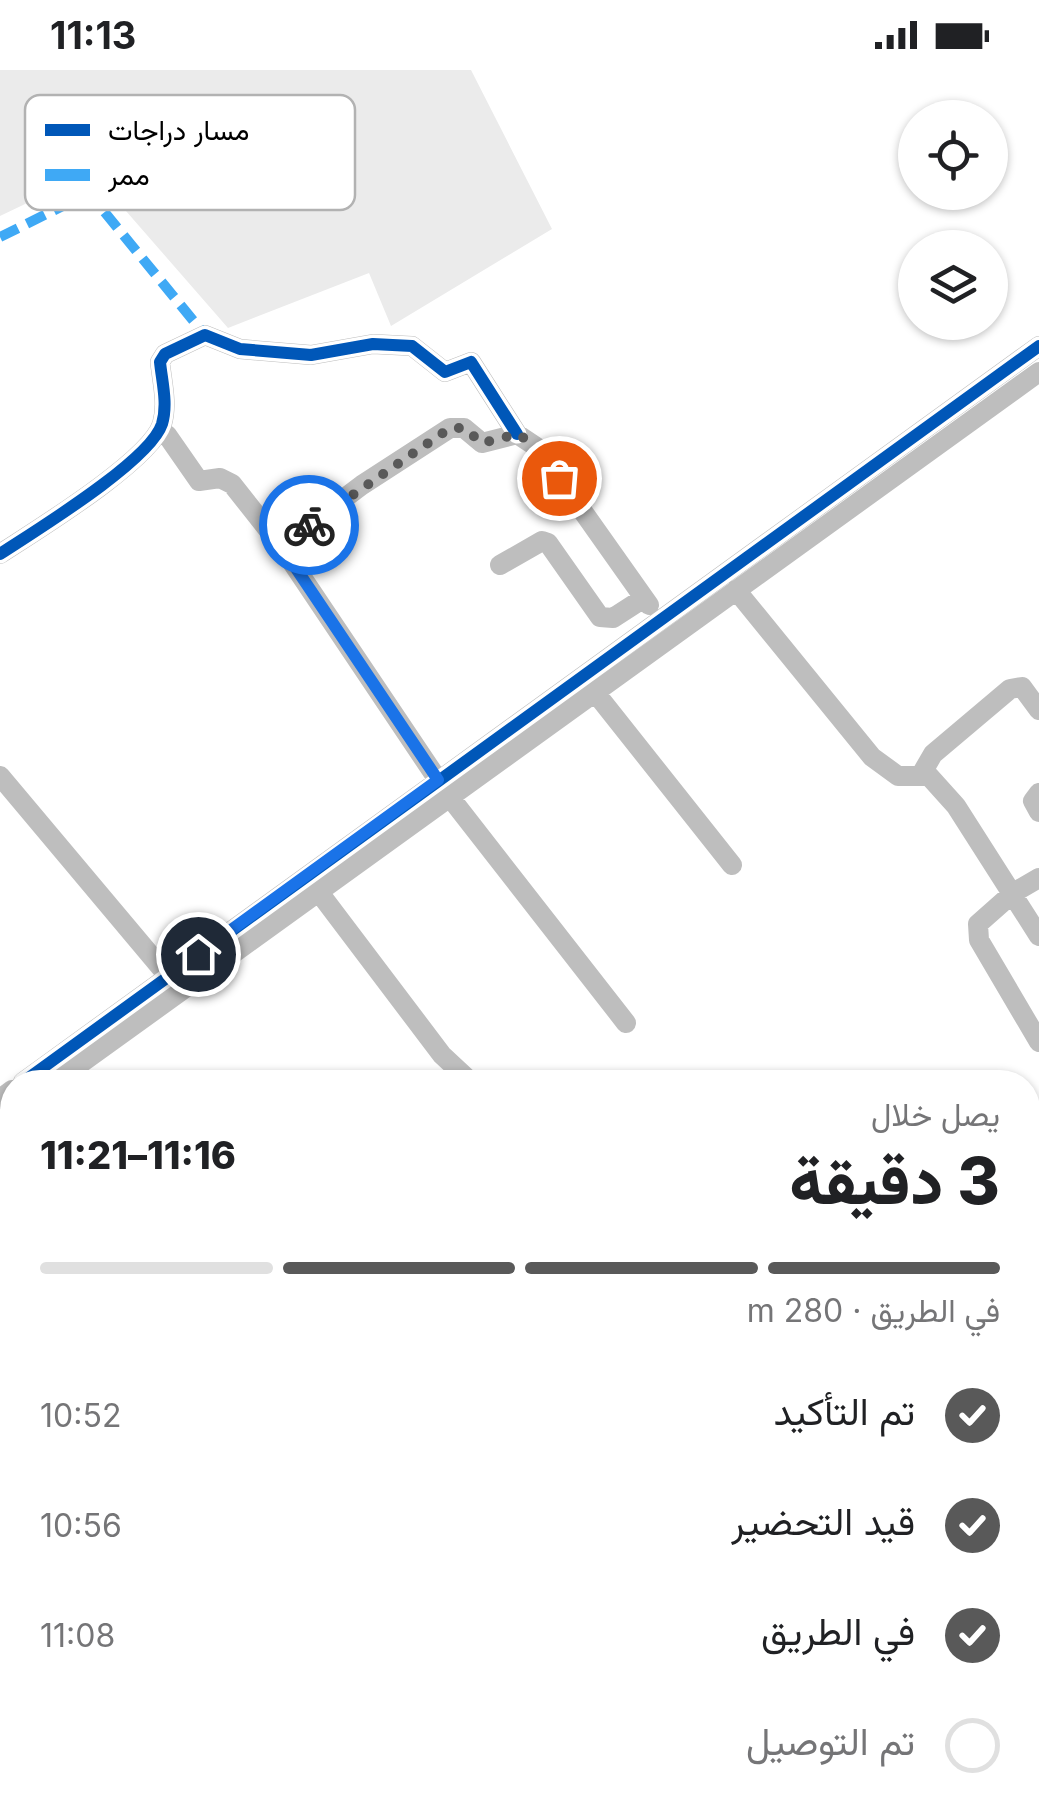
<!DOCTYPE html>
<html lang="ar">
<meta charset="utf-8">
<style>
body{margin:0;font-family:Inter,Vazirmatn,sans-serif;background:#f2f2f2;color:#202124;direction:rtl;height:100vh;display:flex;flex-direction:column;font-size:38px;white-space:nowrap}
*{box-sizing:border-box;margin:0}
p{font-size:32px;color:#757577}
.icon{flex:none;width:55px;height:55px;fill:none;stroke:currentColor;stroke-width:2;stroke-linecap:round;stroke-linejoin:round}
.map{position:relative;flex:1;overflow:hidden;direction:ltr}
.panel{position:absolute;left:0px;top:1000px;width:1040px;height:750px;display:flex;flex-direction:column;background:#fff;border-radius:40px 40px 0 0;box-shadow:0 2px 8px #0004;direction:rtl}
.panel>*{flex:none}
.fabs{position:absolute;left:898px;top:30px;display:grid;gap:20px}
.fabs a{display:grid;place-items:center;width:110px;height:110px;border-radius:50%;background:#fff;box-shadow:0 2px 8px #0004;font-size:50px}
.pin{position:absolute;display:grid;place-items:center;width:85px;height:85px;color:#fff;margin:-42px;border:5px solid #fff;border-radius:50%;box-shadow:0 2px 10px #0007}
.courier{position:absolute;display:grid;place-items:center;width:100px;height:100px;margin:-50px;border:8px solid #1a73e8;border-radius:50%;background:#fff;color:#222;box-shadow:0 2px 12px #0007}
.head em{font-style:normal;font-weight:800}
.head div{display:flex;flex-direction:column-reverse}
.head{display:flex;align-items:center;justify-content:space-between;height:170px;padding:0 40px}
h1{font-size:65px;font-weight:800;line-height:75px}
.bar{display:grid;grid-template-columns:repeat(4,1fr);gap:15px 10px;align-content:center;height:120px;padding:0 40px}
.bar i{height:12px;border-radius:8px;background:#e0e0e0}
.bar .selected{background:#595959}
.bar p{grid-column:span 4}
ol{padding:0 40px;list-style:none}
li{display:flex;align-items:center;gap:30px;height:110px}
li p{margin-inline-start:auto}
li .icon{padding:10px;border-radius:50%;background:#595959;color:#fff;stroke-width:4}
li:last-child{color:#757577}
li i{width:55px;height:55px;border:5px solid #e0e0e0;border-radius:50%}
.status{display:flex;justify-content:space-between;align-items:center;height:70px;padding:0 50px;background:#fff;direction:ltr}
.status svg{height:28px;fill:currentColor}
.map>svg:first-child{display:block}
.green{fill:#ebebeb}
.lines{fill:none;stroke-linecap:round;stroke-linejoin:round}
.minor{stroke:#bebebe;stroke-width:20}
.quiet{stroke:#3fa9f5;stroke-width:10;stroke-dasharray:20 10;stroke-linecap:butt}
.cycleway-casing{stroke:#fff;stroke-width:19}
.cycleway{stroke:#0057b8;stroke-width:12}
.done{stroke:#595959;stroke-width:10;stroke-dasharray:0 18}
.route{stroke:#1a73e8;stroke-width:12}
.key{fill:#fff;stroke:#b2b2b2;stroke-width:2.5}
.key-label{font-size:28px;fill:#000}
</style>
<div class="status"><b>11:13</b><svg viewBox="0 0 49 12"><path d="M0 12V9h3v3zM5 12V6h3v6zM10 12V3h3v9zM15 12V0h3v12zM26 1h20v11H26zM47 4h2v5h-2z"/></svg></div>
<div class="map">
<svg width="1039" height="1750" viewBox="0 0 1039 1750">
<rect width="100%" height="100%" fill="#fff"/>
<path class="green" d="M0,0H471L552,159L391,256L369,203L228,258L92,102L0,146Z"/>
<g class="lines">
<path class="minor" d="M159,361L167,365L199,411L220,408L232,414L281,476L438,710
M281,476L362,415L450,358H464L482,373L517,364L538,378L649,535
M0,484C35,461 150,391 162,354C168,334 162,312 160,292L165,284L205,265L240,279L311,285L373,274L412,276L445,302L471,292L517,364
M500,495L542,471L548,473L600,547L613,548L644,528
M736,520L872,687L898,706H929L956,736L1039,866
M594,621L732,795
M922,703L933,684L1010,619L1022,617L1039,640
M0,706L168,906
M1039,723L1033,731L1039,742
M449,726L626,953
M1039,808L1013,823L978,854L979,870L1039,972
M318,821L442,985L471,1012
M23,1012L1039,276
M55,1012L1039,302
M531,1012L532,1011
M0,1029L12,1020
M0,1053L12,1044
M1028,1127L1039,1119
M1028,1312L1039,1326
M1028,1377L1039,1366
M0,1407L12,1425
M1028,1449L1039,1440
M1028,1621L1039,1633
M1028,1702L1032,1682L1039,1675
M224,1738L235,1750
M561,1738L571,1750
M758,1738L784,1748L809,1750
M907,1738L917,1750
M435,1750L448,1738
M653,1750L658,1738
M815,1750L834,1738
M972,1750L987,1738"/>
<path class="quiet" d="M0,167L83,126L98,134L205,265"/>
<defs>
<path id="cycleway" d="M0,484C35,461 150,391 162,354C168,334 162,312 160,292L165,284L205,265L240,279L311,285L373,274L412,276L445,302L471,292L517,364
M23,1012L1039,276"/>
</defs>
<use href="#cycleway" class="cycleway-casing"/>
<use href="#cycleway" class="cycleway"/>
</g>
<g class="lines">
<path class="done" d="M309,455L450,358H464L482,373L518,364L538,378L559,408"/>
<path class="route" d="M198,884L438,710L281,476L309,455"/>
</g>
<rect x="25" y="25" width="330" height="115" rx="15" class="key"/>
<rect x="45" y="54" width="45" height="12" fill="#0057b8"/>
<rect x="45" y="99" width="45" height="12" fill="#3fa9f5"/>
<g class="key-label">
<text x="108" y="70">مسار دراجات</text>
<text x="108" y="115">ممر</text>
</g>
</svg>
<div class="fabs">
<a><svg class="icon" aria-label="locate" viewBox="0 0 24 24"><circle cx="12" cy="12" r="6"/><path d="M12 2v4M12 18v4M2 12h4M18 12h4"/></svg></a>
<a><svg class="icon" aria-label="layers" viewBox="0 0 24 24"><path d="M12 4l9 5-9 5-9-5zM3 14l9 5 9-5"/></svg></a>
</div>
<div class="pin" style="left:559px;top:408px;background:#ea580c"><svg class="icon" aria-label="bag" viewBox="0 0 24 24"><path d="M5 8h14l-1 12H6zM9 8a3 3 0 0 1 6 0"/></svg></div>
<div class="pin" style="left:198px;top:884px;background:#1f2937"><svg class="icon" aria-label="home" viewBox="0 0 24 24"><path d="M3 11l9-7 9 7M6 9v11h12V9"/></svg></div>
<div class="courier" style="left:309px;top:455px"><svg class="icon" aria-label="bike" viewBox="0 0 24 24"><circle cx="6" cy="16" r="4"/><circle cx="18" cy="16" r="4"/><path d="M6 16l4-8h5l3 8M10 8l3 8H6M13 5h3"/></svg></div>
<section class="panel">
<div class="head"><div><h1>3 دقيقة</h1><p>يصل خلال</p></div><em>11:16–11:21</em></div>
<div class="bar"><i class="selected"></i><i class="selected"></i><i class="selected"></i><i></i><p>في الطريق · 280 m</p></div>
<ol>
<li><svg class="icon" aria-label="check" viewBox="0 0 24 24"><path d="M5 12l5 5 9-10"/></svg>تم التأكيد<p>10:52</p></li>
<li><svg class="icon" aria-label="check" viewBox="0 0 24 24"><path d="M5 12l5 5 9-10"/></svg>قيد التحضير<p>10:56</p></li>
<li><svg class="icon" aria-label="check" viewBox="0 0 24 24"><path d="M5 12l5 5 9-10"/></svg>في الطريق<p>11:08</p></li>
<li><i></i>تم التوصيل</li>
</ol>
</section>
</div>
